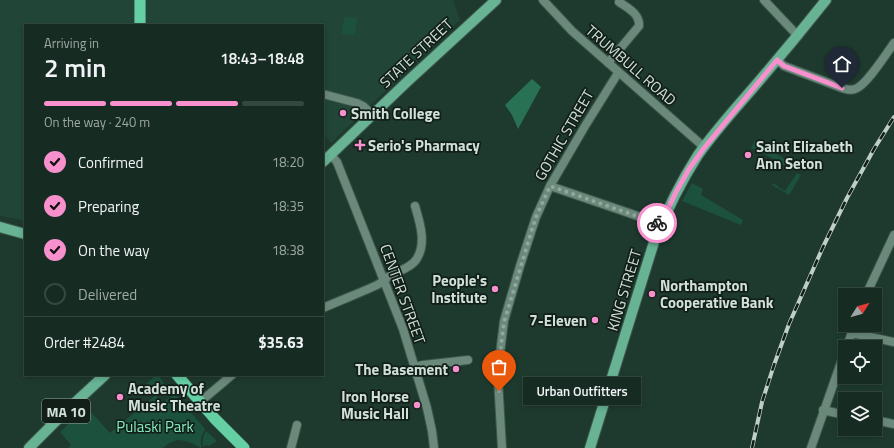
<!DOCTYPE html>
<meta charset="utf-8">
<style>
body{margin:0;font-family:"Titillium Web",sans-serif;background:#23382f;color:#f1f3f6;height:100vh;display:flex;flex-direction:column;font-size:15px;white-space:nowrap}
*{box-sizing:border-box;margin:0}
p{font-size:13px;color:#9ea7a5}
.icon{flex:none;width:22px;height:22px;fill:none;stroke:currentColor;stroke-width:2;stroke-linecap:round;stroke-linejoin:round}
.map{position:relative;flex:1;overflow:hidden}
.sheet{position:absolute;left:24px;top:24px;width:300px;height:352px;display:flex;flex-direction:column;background:#162c22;border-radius:0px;box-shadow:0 2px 6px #0003,0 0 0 1px #354840}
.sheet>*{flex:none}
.needle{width:26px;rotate:53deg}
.fabs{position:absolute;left:838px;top:288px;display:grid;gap:8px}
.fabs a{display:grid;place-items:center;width:44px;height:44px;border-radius:0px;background:#162c22;box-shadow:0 2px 6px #0003,0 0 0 1px #354840;font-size:20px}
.pin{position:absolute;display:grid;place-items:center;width:34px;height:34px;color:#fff;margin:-41px -17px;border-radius:50% 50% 50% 0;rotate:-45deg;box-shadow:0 0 4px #0007}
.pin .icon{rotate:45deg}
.courier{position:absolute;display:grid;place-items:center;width:40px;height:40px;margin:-20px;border:3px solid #f790cd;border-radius:50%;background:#fff;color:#222;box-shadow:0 1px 5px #0007}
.bubble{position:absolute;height:28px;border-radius:0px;background:#162c22;box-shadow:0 2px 6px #0003,0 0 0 1px #354840;font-size:13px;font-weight:600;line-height:28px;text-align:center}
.overview em{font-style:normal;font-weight:600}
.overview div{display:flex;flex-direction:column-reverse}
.overview{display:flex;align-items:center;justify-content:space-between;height:68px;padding:0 20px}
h1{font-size:26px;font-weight:600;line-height:30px}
.bar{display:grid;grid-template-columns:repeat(4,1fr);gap:6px 4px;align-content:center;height:48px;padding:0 20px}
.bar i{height:5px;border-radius:3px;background:#354840}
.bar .current{background:#f790cd}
.bar p{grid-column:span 4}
.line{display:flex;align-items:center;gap:10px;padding:0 20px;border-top:1px solid #354840}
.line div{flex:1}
ol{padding:0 20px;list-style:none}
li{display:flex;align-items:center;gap:12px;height:44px}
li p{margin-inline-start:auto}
li .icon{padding:4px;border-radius:50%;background:#f790cd;color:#111;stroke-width:4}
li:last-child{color:#9ea7a5}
li i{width:22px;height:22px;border:2px solid #354840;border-radius:50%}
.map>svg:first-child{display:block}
.built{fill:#214536}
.green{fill:#1c523d}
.forest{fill:#287155}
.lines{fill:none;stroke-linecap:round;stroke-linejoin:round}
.minor-casing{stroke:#3e574d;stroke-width:10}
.major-casing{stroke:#3e574d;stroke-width:12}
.highway-casing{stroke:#3e574d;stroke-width:12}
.minor{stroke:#6b897b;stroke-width:8}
.major{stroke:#67b394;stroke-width:10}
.highway{stroke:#65cfa4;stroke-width:11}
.rail-casing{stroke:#becfc7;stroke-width:4}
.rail{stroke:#121f19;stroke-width:2.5;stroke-dasharray:8;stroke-linecap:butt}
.done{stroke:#92a79d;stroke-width:4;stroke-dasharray:0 7.2}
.route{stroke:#f790cd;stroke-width:5}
.poi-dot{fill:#f790cd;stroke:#121f19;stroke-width:1.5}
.labels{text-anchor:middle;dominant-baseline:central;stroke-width:3.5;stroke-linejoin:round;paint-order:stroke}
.shield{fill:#121f19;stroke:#98a79f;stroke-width:1}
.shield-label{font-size:14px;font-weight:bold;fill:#d1e1d9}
.street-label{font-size:15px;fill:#d1e1d9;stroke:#121f19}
.poi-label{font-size:15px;font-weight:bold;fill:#d1e1d9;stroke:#121f19;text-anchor:start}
.park-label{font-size:15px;fill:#84ebbf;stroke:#121f19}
</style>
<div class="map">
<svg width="894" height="448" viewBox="0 0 894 448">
<rect width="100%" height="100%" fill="#1e3a2e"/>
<path class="built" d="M0,0H453L460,20L331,143L323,132V25H25V222L18,219L0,216Z"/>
<path class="green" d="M344,17L357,18L355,35L342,34Z
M755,141L788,161V162L787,161L785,166L760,151V150L756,148L754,150L751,148Z
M796,173L801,175L789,195L772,185L774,183V184L778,186V187L785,191L796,175Z
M692,183L703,189L701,195L743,220L741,225L682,201Z
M156,375H158L165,385L153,395L146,385L147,383Z
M175,394L205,429C202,435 199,440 202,447L200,448C195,443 184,440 177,440C174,441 171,443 168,444L163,448H68L71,445L60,432L86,407L110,433L156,395L162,403Z
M206,431L217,441L209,446L208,445L203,446C202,440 203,436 206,431Z"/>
<path class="forest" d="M532,79L541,87L518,129L512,115L505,105Z"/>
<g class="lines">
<defs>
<path id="minor" d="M543,0L572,31L704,147
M764,0L798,36
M777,60L784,66L842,88C846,89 850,91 855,89C866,86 886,54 894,43
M608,63L639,26C640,14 628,8 619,2
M323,94L357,103L363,106L373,115
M331,155L337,162L403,329L427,408L432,431L434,448
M550,186L661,224
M866,295L894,235
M323,308C341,300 360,293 377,285C383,282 387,277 393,274C401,270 410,268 416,260C427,244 420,223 415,206
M852,333L894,342
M847,347L854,325
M415,367L423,365L468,360
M200,402L232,375
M823,410L845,415
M875,420L894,424
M291,448L297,425
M502,448L498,379L499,362L504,321L520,266L536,217L550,186L585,126L618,73
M811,448L845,351"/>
<path id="major" d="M323,162L408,81L496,0
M0,227L25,234
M29,448L66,411L105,375
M590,448L654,242C666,212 680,183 698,155C715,131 735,109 754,87C779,58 803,29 826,0"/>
<path id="highway" d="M140,0V25
M177,375L215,419L244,448"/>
</defs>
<use href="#minor" class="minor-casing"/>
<use href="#major" class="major-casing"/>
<use href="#highway" class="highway-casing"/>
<use href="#minor" class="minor"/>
<use href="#major" class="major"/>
<use href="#highway" class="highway"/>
<defs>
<path id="rail" d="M752,448L762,402L774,365L789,324L823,247L847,198L874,149L894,117"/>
</defs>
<use href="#rail" class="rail-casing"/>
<use href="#rail" class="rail"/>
</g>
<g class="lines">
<path class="done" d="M499,391V362L504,322L530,236L536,217L550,186L657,223"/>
<path class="route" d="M657,223L661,224L676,192L689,169L704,148L777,60L784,66L842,88"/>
</g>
<g class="poi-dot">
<circle cx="343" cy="113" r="4"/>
<path d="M358 139h4v4h4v4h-4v4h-4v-4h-4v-4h4z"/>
<circle cx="748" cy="155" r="4"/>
<circle cx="495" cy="289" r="4"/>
<circle cx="652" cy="294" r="4"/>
<circle cx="595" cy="320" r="4"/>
<circle cx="456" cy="369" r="4"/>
<circle cx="120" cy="397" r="4"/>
<circle cx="417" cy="405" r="4"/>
</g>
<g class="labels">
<rect class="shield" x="42" y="399" width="48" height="24" rx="3"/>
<g class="shield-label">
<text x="66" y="411">MA 10</text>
</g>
<g class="street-label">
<text transform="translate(416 53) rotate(-43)">STATE STREET</text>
<text transform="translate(631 65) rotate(41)">TRUMBULL ROAD</text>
<text transform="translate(564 135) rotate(-60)">GOTHIC STREET</text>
<text transform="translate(624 290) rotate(-73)">KING STREET</text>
<text transform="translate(403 294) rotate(70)">CENTER STREET</text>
</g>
<g class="poi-label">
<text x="351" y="113">Smith College</text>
<text x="368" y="145">Serio's Pharmacy</text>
<text x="756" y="146">Saint Elizabeth<tspan x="756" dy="17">Ann Seton</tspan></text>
<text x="487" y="280" text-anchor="end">People's<tspan x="487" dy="17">Institute</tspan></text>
<text x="660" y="285">Northampton<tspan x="660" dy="17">Cooperative Bank</tspan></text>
<text x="587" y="320" text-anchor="end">7-Eleven</text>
<text x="448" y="369" text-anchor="end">The Basement</text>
<text x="128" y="388">Academy of<tspan x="128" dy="17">Music Theatre</tspan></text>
<text x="409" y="396" text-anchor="end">Iron Horse<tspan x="409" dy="17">Music Hall</tspan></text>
</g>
<g class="park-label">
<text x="155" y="426">Pulaski Park</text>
</g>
</g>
</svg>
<div class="fabs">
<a><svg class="needle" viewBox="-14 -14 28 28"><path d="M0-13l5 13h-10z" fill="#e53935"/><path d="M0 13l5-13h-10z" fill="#9ea7a5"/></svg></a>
<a><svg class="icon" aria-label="locate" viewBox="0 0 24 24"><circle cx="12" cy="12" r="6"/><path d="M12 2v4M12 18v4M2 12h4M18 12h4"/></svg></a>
<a><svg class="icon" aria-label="layers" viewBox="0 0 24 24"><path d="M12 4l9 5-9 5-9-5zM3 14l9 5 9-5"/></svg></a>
</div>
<div class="pin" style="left:499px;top:391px;background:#ea580c"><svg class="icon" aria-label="bag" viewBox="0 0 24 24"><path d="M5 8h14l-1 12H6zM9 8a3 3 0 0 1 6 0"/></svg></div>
<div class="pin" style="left:842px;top:88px;background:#1f2937"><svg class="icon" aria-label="home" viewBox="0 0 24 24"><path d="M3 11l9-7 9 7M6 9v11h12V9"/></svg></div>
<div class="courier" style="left:657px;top:223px"><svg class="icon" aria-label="bike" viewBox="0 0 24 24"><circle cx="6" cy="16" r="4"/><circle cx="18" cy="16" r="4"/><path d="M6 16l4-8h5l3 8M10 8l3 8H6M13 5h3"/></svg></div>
<div class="bubble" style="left:523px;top:377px;width:118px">Urban Outfitters</div>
<section class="sheet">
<div class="overview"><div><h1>2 min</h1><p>Arriving in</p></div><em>18:43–18:48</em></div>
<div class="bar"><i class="current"></i><i class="current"></i><i class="current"></i><i></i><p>On the way · 240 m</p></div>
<ol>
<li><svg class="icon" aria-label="check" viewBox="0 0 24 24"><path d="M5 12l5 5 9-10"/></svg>Confirmed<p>18:20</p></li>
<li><svg class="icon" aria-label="check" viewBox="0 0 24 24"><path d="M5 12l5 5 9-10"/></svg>Preparing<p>18:35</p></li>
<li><svg class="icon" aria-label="check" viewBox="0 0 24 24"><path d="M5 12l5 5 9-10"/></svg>On the way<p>18:38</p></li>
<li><i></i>Delivered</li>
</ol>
<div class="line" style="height:52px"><div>Order #2484</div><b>$35.63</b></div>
</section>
</div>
